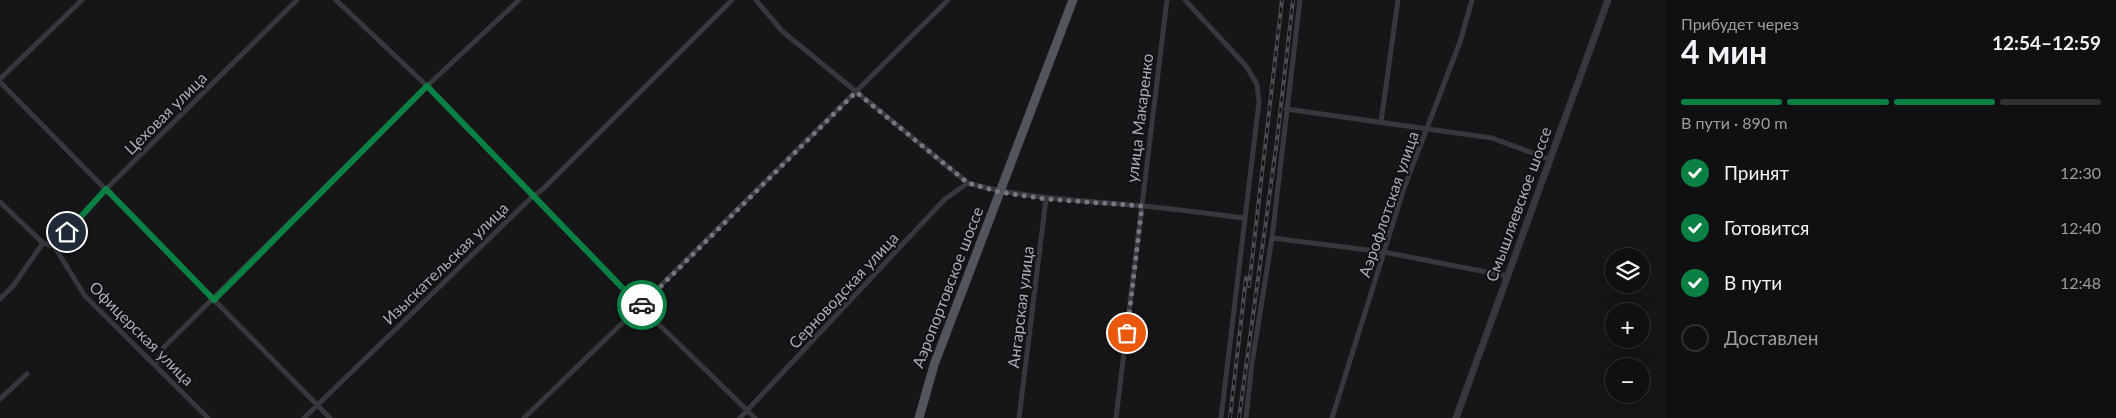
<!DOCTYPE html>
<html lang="ru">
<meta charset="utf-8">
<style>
body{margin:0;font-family:Lato,sans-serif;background:#19191b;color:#f1f3f6;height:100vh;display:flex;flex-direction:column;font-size:19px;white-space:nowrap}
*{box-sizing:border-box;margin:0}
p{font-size:16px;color:#9c9d9f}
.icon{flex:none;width:28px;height:28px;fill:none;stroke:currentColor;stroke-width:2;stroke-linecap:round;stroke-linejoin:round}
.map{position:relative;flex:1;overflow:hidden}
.sheet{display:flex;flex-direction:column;background:#101012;width:450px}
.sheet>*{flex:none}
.tools{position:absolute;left:1605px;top:248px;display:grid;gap:10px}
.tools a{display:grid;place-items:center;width:45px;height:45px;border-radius:50%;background:#101012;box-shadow:0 5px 20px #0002,0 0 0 1px #303032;font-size:25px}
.pin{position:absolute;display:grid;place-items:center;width:42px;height:42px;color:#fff;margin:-21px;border:2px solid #fff;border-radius:50%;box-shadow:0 1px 5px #0007}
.courier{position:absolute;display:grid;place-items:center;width:50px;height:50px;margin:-25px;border:4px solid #0b8043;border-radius:50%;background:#fff;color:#222;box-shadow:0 1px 6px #0007}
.headline em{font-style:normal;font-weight:700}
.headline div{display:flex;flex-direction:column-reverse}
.headline{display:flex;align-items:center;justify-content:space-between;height:85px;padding:0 15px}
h1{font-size:32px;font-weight:700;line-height:38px}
.bar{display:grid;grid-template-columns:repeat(4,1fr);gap:8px 5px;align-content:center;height:60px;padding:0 15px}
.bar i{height:6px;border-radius:4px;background:#303032}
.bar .selected{background:#0b8043}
.bar p{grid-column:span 4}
ol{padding:0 15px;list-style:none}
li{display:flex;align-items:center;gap:15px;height:55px}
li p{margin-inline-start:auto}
li .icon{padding:5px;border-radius:50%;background:#0b8043;color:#fff;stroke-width:4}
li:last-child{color:#9c9d9f}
li i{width:28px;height:28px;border:2px solid #303032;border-radius:50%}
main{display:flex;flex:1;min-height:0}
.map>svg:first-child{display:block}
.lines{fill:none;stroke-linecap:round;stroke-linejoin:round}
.minor{stroke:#37383d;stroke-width:5}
.tertiary{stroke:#37383d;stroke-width:7}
.primary{stroke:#53555c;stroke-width:9}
.rail-casing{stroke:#4a4c52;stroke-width:4}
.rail{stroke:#111113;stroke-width:2;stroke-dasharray:5.5;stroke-linecap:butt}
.done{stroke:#757880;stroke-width:5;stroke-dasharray:0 9}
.route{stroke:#0b8043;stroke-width:6}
.labels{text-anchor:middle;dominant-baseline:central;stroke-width:4;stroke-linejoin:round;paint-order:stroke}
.street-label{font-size:16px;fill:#a8adb8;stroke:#111113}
</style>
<main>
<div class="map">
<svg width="1666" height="418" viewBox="0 0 1666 418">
<rect width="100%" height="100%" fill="#161618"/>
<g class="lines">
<path class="minor" d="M336,0L427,86L640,306L755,418
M756,0L782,31L968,183C1025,199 1083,200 1142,206C1176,209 1211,214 1245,218
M1185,0L1246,66L1257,84L1259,102L1221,418
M0,79L82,0
M0,82L330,418
M1286,109L1492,138L1549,159
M1381,122L1398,0
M0,202L43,243L54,246L85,296L208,418
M1272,238L1384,252L1507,276
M54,246L106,189L297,0
M0,299L13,286L43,243
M156,364L164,347L427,86L519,0
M0,399L27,374
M304,418L533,196L542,190L732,0
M524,418L640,306L948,0
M740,418L945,199L968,183
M1019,418L1046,199
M1116,418L1167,0
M1246,418L1252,363L1272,238L1300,0
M1332,418L1404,188L1460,42L1472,0"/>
<path class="tertiary" d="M1456,418L1608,0"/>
<path class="primary" d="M919,418L934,365L1073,0"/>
<defs>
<path id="rail" d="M1249,286L1282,0
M1230,418L1246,278
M1239,418L1277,140L1293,0"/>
</defs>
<use href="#rail" class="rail-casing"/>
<use href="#rail" class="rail"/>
</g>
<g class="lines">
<path class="done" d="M642,305L856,92L968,183L999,192L1046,199L1142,206L1127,333"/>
<path class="route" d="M67,232L106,189L214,300L427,86L640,306L642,305"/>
</g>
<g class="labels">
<g class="street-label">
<text transform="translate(165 113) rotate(-45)">Цеховая улица</text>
<text transform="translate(1139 118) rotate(-83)">улица Макаренко</text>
<text transform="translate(1388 204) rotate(-71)">Аэрофлотская улица</text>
<text transform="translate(1518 204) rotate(-70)">Смышляевское шоссе</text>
<text transform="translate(445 263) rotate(-44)">Изыскательская улица</text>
<text transform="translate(947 287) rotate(-69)">Аэропортовское шоссе</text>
<text transform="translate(843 290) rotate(-47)">Серноводская улица</text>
<text transform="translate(1020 307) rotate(-83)">Ангарская улица</text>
<text transform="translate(142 333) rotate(45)">Офицерская улица</text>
</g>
</g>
</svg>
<div class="tools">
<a><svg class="icon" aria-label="layers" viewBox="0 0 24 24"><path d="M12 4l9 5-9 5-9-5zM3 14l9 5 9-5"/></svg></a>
<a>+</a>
<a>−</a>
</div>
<div class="pin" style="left:1127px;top:333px;background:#ea580c"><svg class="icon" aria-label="bag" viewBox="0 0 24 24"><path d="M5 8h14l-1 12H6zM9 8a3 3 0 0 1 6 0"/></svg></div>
<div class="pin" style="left:67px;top:232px;background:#1f2937"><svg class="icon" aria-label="home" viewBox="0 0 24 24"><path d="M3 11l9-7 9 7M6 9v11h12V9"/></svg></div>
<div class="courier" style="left:642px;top:305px"><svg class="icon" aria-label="car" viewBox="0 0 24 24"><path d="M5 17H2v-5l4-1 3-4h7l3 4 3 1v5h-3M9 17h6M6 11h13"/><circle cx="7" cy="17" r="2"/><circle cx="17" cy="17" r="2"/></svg></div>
</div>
<section class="sheet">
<div class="headline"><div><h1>4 мин</h1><p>Прибудет через</p></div><em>12:54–12:59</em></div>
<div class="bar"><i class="selected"></i><i class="selected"></i><i class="selected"></i><i></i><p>В пути · 890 m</p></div>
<ol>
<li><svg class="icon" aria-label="check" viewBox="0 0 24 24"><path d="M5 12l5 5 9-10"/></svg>Принят<p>12:30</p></li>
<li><svg class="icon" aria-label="check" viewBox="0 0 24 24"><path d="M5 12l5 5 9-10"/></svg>Готовится<p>12:40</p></li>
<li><svg class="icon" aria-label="check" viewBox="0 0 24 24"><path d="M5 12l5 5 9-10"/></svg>В пути<p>12:48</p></li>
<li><i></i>Доставлен</li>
</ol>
</section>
</main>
